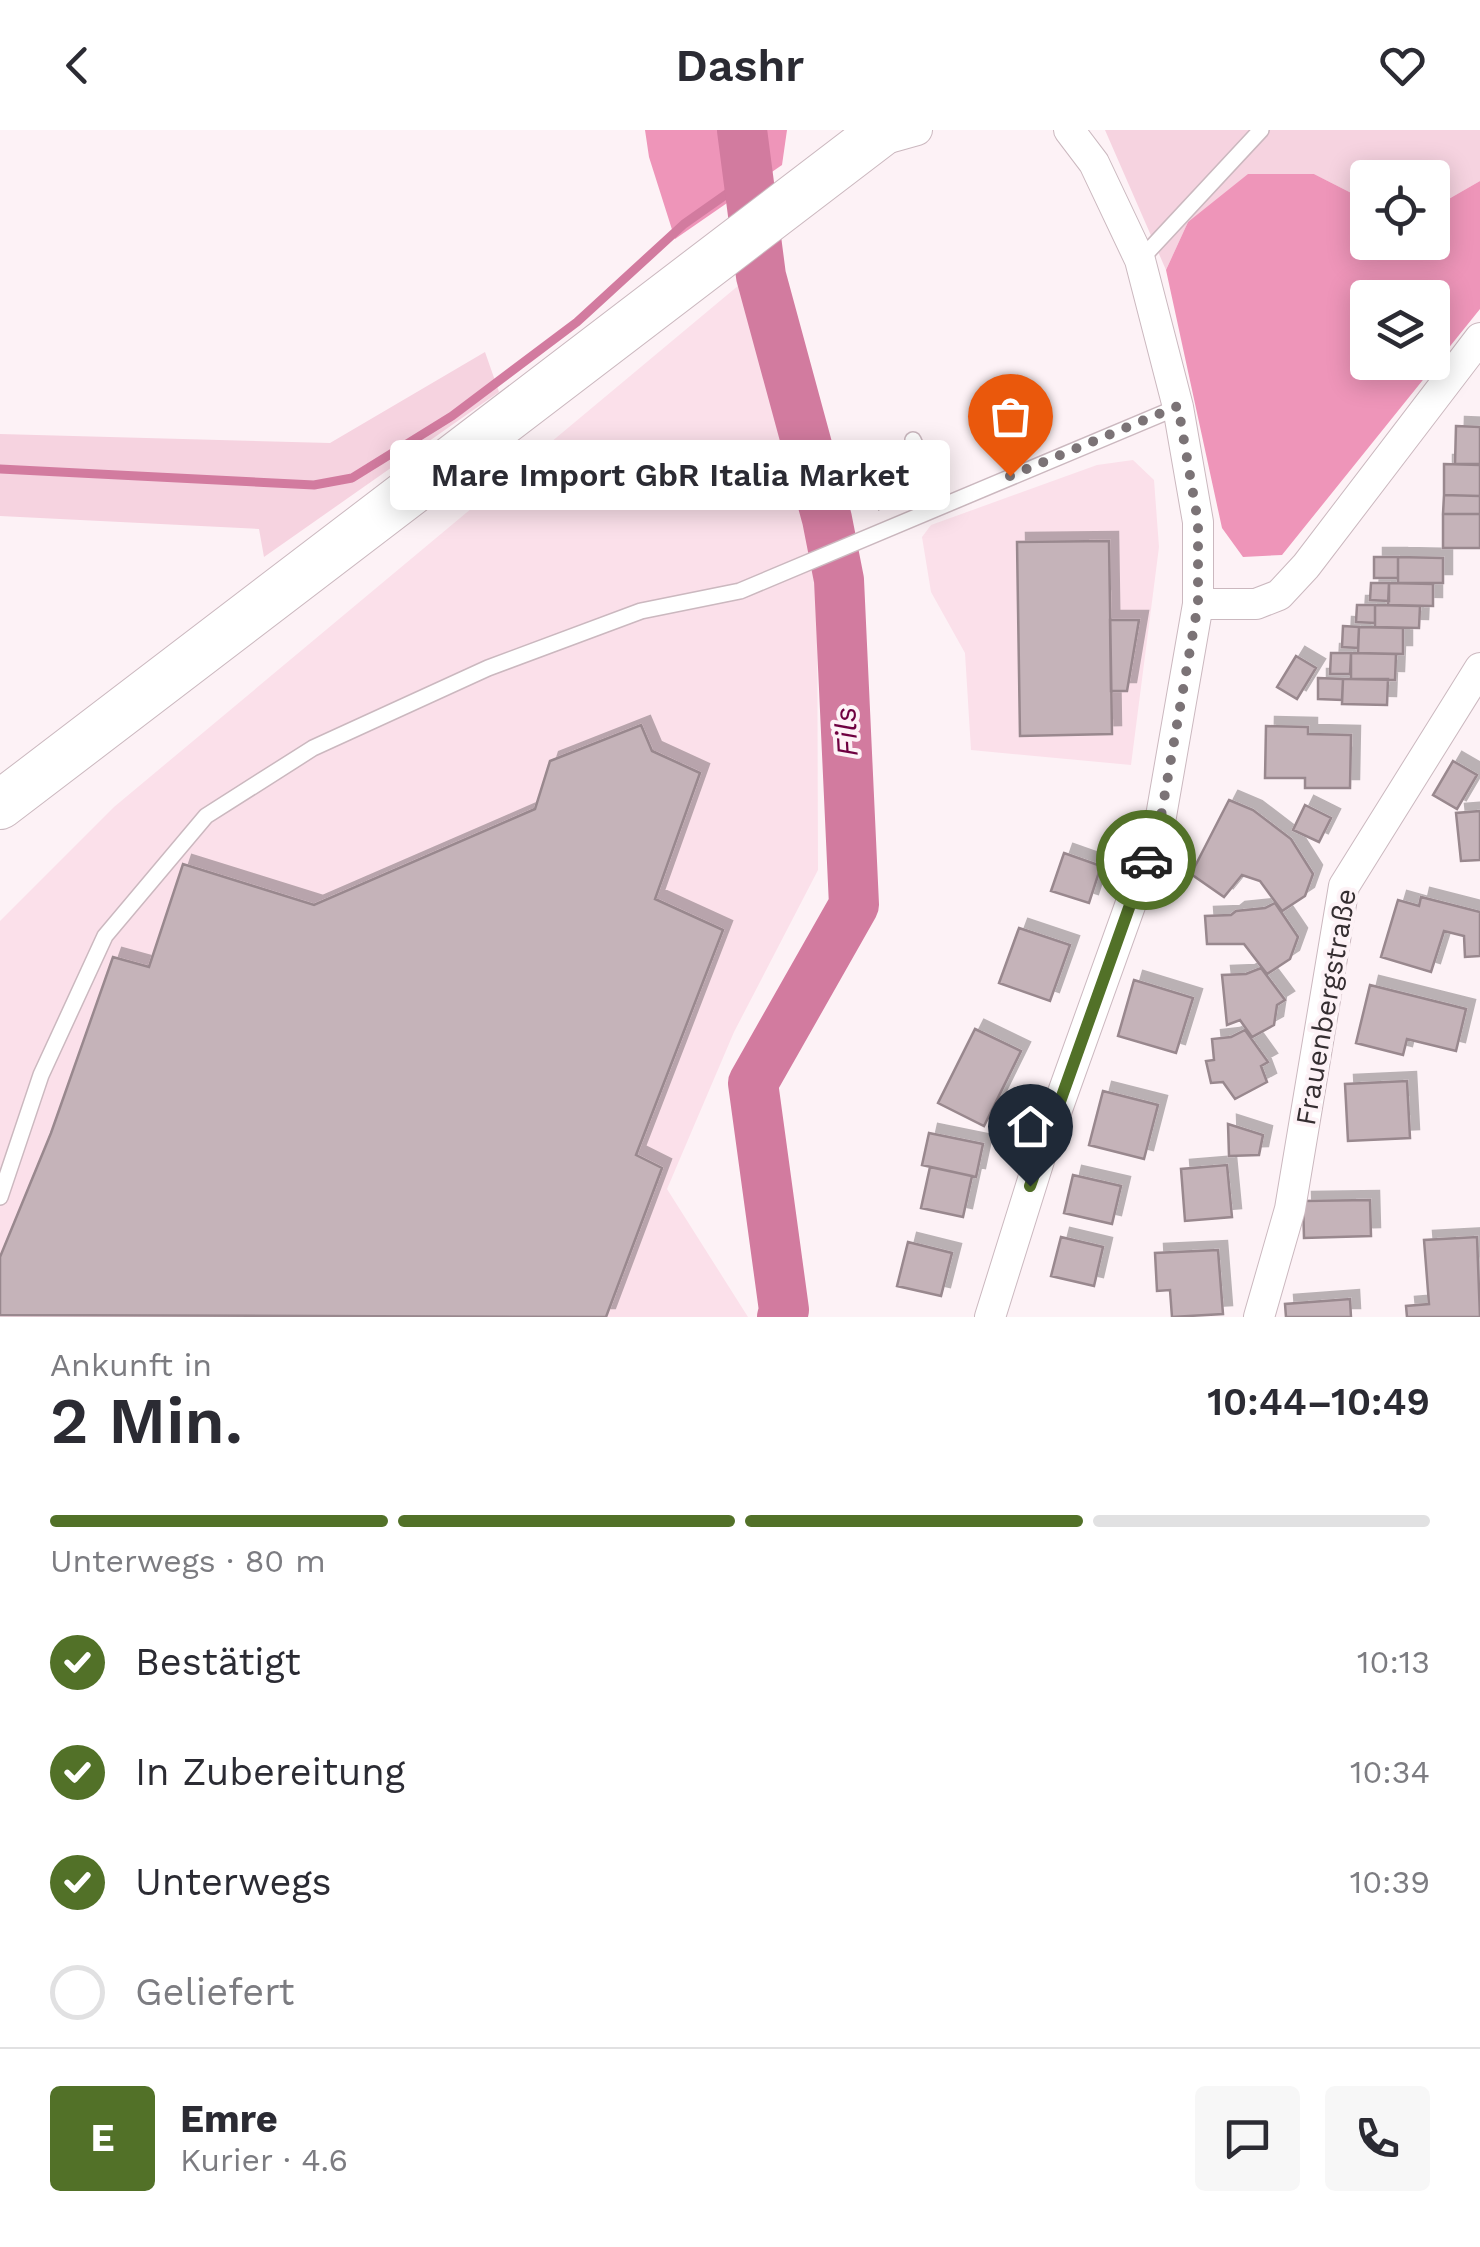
<!DOCTYPE html>
<html lang="de">
<meta charset="utf-8">
<style>
body{margin:0;font-family:"Work Sans",sans-serif;background:#f7f7f7;color:#2b2b33;height:100vh;display:flex;flex-direction:column;font-size:38px;white-space:nowrap}
*{box-sizing:border-box;margin:0}
p{font-size:32px;color:#7c7c81}
.icon{flex:none;width:55px;height:55px;fill:none;stroke:currentColor;stroke-width:2;stroke-linecap:round;stroke-linejoin:round}
.map{position:relative;height:1187px;overflow:hidden}
.panel{display:flex;flex-direction:column;background:#fff;flex:1}
.panel>*{flex:none}
.buttons{position:absolute;left:1350px;top:30px;display:grid;gap:20px}
.buttons a{display:grid;place-items:center;width:100px;height:100px;border-radius:10px;background:#fff;box-shadow:0 5px 25px #0003;font-size:50px}
.pin{position:absolute;display:grid;place-items:center;width:85px;height:85px;color:#fff;margin:-102px -42px;border-radius:50% 50% 50% 0;rotate:-45deg;box-shadow:0 0 10px #0007}
.pin .icon{rotate:45deg}
.courier{position:absolute;display:grid;place-items:center;width:100px;height:100px;margin:-50px;border:8px solid #527128;border-radius:50%;background:#fff;color:#222;box-shadow:0 2px 12px #0007}
.bubble{position:absolute;height:70px;border-radius:10px;background:#fff;box-shadow:0 5px 25px #0003;font-size:32px;font-weight:600;line-height:70px;text-align:center}
.summary em{font-style:normal;font-weight:600}
.summary div{display:flex;flex-direction:column-reverse}
.summary{display:flex;align-items:center;justify-content:space-between;height:170px;padding:0 50px}
h1{font-size:65px;font-weight:600;line-height:75px}
.bar{display:grid;grid-template-columns:repeat(4,1fr);gap:15px 10px;align-content:center;height:120px;padding:0 50px}
.bar i{height:12px;border-radius:8px;background:#e1e1e2}
.bar .selected{background:#527128}
.bar p{grid-column:span 4}
.line{display:flex;align-items:center;gap:25px;padding:0 50px;border-top:2px solid #e1e1e2}
.line div{flex:1}
.round{display:grid;place-items:center;flex:none;width:105px;height:105px;border-radius:10px;background:#f7f7f7}
ol{padding:0 50px;list-style:none}
li{display:flex;align-items:center;gap:30px;height:110px}
li p{margin-inline-start:auto}
li .icon{padding:10px;border-radius:50%;background:#527128;color:#fff;stroke-width:4}
li:last-child{color:#7c7c81}
li i{width:55px;height:55px;border:5px solid #e1e1e2;border-radius:50%}
header{display:flex;justify-content:space-between;align-items:center;height:130px;padding:0 50px;background:#fff;font-size:45px;font-weight:600}
.map>svg:first-child{display:block}
.built{fill:#fbe0ea}
.green{fill:#f6d3e0}
.forest{fill:#ee95b9;fill-rule:evenodd}
.lines{fill:none;stroke-linecap:round;stroke-linejoin:round}
.stream{stroke:#d27b9f;stroke-width:9}
.river{stroke:#d27b9f;stroke-width:50}
.building{fill:#c5b3b9;stroke:#99888e;stroke-width:2.5;filter:url(#shadow)}
.lane-casing{stroke:#cbb8bf;stroke-width:18}
.street-casing{stroke:#cbb8bf;stroke-width:32}
.primary-casing{stroke:#cbb8bf;stroke-width:50}
.lane{stroke:#fff;stroke-width:15}
.street{stroke:#fff;stroke-width:30}
.primary{stroke:#fff;stroke-width:48}
.done{stroke:#7b7376;stroke-width:10;stroke-dasharray:0 18}
.route{stroke:#527128;stroke-width:12}
.labels{text-anchor:middle;dominant-baseline:central;stroke-width:8;stroke-linejoin:round;paint-order:stroke}
.street-label{font-size:28px;fill:#352e31;stroke:#fdf2f6}
.water-label{font-size:30px;font-style:italic;fill:#6e0040;stroke:#fdf2f6}
</style>
<header><svg class="icon" aria-label="back" viewBox="0 0 24 24"><path d="M15 5l-7 7 7 7"/></svg>Dashr<svg class="icon" aria-label="heart" viewBox="0 0 24 24"><path d="M12 20l-8-8c-3-5 5-10 8-4 3-6 11-1 8 4z"/></svg></header>
<div class="map">
<svg width="1480" height="1187" viewBox="0 0 1480 1187">
<defs>
<filter id="shadow"><feDropShadow dx="9" dy="-9" stdDeviation="0" flood-color="#0004"/></filter>
</defs>
<rect width="100%" height="100%" fill="#fdf2f6"/>
<path class="built" d="M751,145L817,412L818,740L734,902L667,1059L748,1187H0V791L114,677Z
M1133,330L1154,350L1159,417L1131,635L971,620L965,523L931,462L922,407L931,395L1097,335Z"/>
<path class="green" d="M1105,0H1480V51L1433,78L1432,48H1368L1367,71L1314,44L1188,92L1166,140Z
M485,222L499,262L264,427L259,399L0,386V304L330,313Z"/>
<path class="forest" d="M645,0H787L782,35L675,109L649,27Z
M1248,44H1314L1367,71L1368,112H1432L1433,78L1480,51V179L1282,425L1243,427L1222,398L1166,140L1188,92ZM1368,168H1432V232H1368Z"/>
<g class="lines">
<path class="stream" d="M0,339L314,355L352,348L452,286L577,192L684,94L748,49"/>
<path class="river" d="M742,0L761,146L827,389L839,450L854,775L753,953L784,1180L782,1187"/>
</g>
<path class="building" d="M1456,296L1480,297V334H1455Z
M887,331L905,365L879,379L861,345Z
M1444,334L1480,335V366L1444,365Z
M1444,365L1480,366V384H1443Z
M1443,384H1480V418H1443Z
M1109,411L1112,604L1020,606L1017,412Z
M1374,427H1398V448H1374Z
M1398,427L1443,428V453H1398Z
M1371,453H1389V471L1370,470Z
M1389,453L1433,454V476L1388,475Z
M1357,475H1375V493L1356,492Z
M1375,475L1420,476L1419,498L1375,497Z
M1110,490H1139L1127,561H1111Z
M1343,496L1359,497L1358,518L1342,517Z
M1359,497L1403,498V524L1358,523Z
M1331,523H1351L1350,544H1330Z
M1351,523L1396,524L1395,550L1351,549Z
M1296,526L1316,538L1297,569L1277,557Z
M1318,548L1343,549L1342,570L1318,569Z
M1343,549H1388L1387,575L1342,574Z
M641,595L652,621L700,643L655,769L723,800L636,1025L662,1038L606,1187L0,1185V1127L51,1003L113,827L149,837L183,734L314,775L535,679L550,631Z
M1266,596L1308,597V604L1351,605L1350,658H1305V648H1265Z
M1453,631L1477,645L1457,679L1433,665Z
M1229,670L1253,680L1291,709L1313,744L1305,766L1282,781L1260,751L1242,745L1224,767L1191,744Z
M1305,675L1331,688L1319,712L1293,700Z
M1480,681V730L1461,731L1456,683Z
M1064,723L1101,736L1089,773L1051,761Z
M1421,767L1480,782V826L1465,827L1464,806L1444,801L1431,842L1381,827L1398,770L1419,776Z
M1275,773L1298,807L1290,829L1267,844L1244,814H1207L1205,786L1231,785L1236,781L1265,778Z
M1019,798L1070,815L1050,871L999,853Z
M1261,838L1285,870L1277,875L1274,895L1252,907L1240,890L1227,895L1222,845L1246,844Z
M1134,850L1193,868L1176,923L1118,906Z
M1370,855L1466,879L1456,921L1407,909L1403,925L1356,913Z
M975,899L1021,921L984,996L938,973Z
M1245,900L1268,932L1261,936L1267,952L1235,969L1223,952L1211,953L1206,931L1214,930L1212,909L1231,907Z
M1407,951L1410,1008L1348,1011L1345,954Z
M1103,961L1158,975L1144,1029L1089,1015Z
M1228,994L1263,1005L1259,1025L1229,1026Z
M929,1003L983,1014L976,1047L922,1035Z
M1227,1035L1232,1087L1185,1091L1181,1039Z
M930,1037L972,1046L963,1087L921,1078Z
M1073,1045L1121,1056L1112,1094L1064,1083Z
M1370,1070L1371,1106L1304,1108L1303,1071Z
M1061,1107L1103,1117L1094,1156L1051,1146Z
M1477,1107L1480,1187H1407L1406,1176L1429,1174L1424,1110Z
M908,1112L952,1123L941,1166L897,1156Z
M1218,1120L1223,1184L1172,1187L1170,1160L1157,1161L1155,1123Z
M1350,1169L1351,1187H1286L1285,1174Z"/>
<g class="lines">
<defs>
<path id="lane" d="M1140,130L1261,0
M913,310L942,374
M0,1067L41,945L105,806L206,686L313,618L488,538L641,481L740,461L1178,277"/>
<path id="street" d="M867,14L917,0
M1198,474H1256L1279,465L1306,436L1480,208
M990,1187L1041,1024L1160,692L1198,474V392L1178,277L1140,130L1094,33L1069,0
M1259,1187L1290,1079L1344,756L1480,538"/>
<path id="primary" d="M0,675L884,0"/>
</defs>
<use href="#lane" class="lane-casing"/>
<use href="#street" class="street-casing"/>
<use href="#primary" class="primary-casing"/>
<use href="#lane" class="lane"/>
<use href="#street" class="street"/>
<use href="#primary" class="primary"/>
</g>
<g class="lines">
<path class="done" d="M1010,346L1178,276L1198,392V474L1160,692L1146,730"/>
<path class="route" d="M1030,1056L1146,730"/>
</g>
<g class="labels">
<g class="street-label">
<text transform="translate(1326 877) rotate(-80)">Frauenbergstraße</text>
</g>
<g class="water-label">
<text transform="translate(846 602) rotate(-93)">Fils</text>
</g>
</g>
</svg>
<div class="buttons">
<a><svg class="icon" aria-label="locate" viewBox="0 0 24 24"><circle cx="12" cy="12" r="6"/><path d="M12 2v4M12 18v4M2 12h4M18 12h4"/></svg></a>
<a><svg class="icon" aria-label="layers" viewBox="0 0 24 24"><path d="M12 4l9 5-9 5-9-5zM3 14l9 5 9-5"/></svg></a>
</div>
<div class="pin" style="left:1010px;top:346px;background:#ea580c"><svg class="icon" aria-label="bag" viewBox="0 0 24 24"><path d="M5 8h14l-1 12H6zM9 8a3 3 0 0 1 6 0"/></svg></div>
<div class="pin" style="left:1030px;top:1056px;background:#1f2937"><svg class="icon" aria-label="home" viewBox="0 0 24 24"><path d="M3 11l9-7 9 7M6 9v11h12V9"/></svg></div>
<div class="courier" style="left:1146px;top:730px"><svg class="icon" aria-label="car" viewBox="0 0 24 24"><path d="M5 17H2v-5l4-1 3-4h7l3 4 3 1v5h-3M9 17h6M6 11h13"/><circle cx="7" cy="17" r="2"/><circle cx="17" cy="17" r="2"/></svg></div>
<div class="bubble" style="left:390px;top:310px;width:560px">Mare Import GbR Italia Market</div>
</div>
<section class="panel">
<div class="summary"><div><h1>2 Min.</h1><p>Ankunft in</p></div><em>10:44–10:49</em></div>
<div class="bar"><i class="selected"></i><i class="selected"></i><i class="selected"></i><i></i><p>Unterwegs · 80 m</p></div>
<ol>
<li><svg class="icon" aria-label="check" viewBox="0 0 24 24"><path d="M5 12l5 5 9-10"/></svg>Bestätigt<p>10:13</p></li>
<li><svg class="icon" aria-label="check" viewBox="0 0 24 24"><path d="M5 12l5 5 9-10"/></svg>In Zubereitung<p>10:34</p></li>
<li><svg class="icon" aria-label="check" viewBox="0 0 24 24"><path d="M5 12l5 5 9-10"/></svg>Unterwegs<p>10:39</p></li>
<li><i></i>Geliefert</li>
</ol>
<div class="line" style="height:180px"><b class="round" style="background:#527128;color:#fff">E</b><div><b>Emre</b><p>Kurier · 4.6</p></div><a class="round"><svg class="icon" aria-label="chat" viewBox="0 0 24 24"><path d="M4 5h16v11H9l-5 4z"/></svg></a><a class="round"><svg class="icon" aria-label="phone" viewBox="0 0 24 24"><path d="M5 4h4l2 5-3 2q2 4 5 5l2-3 5 2v4C11 20 4 13 5 4z"/></svg></a></div>
</section>
